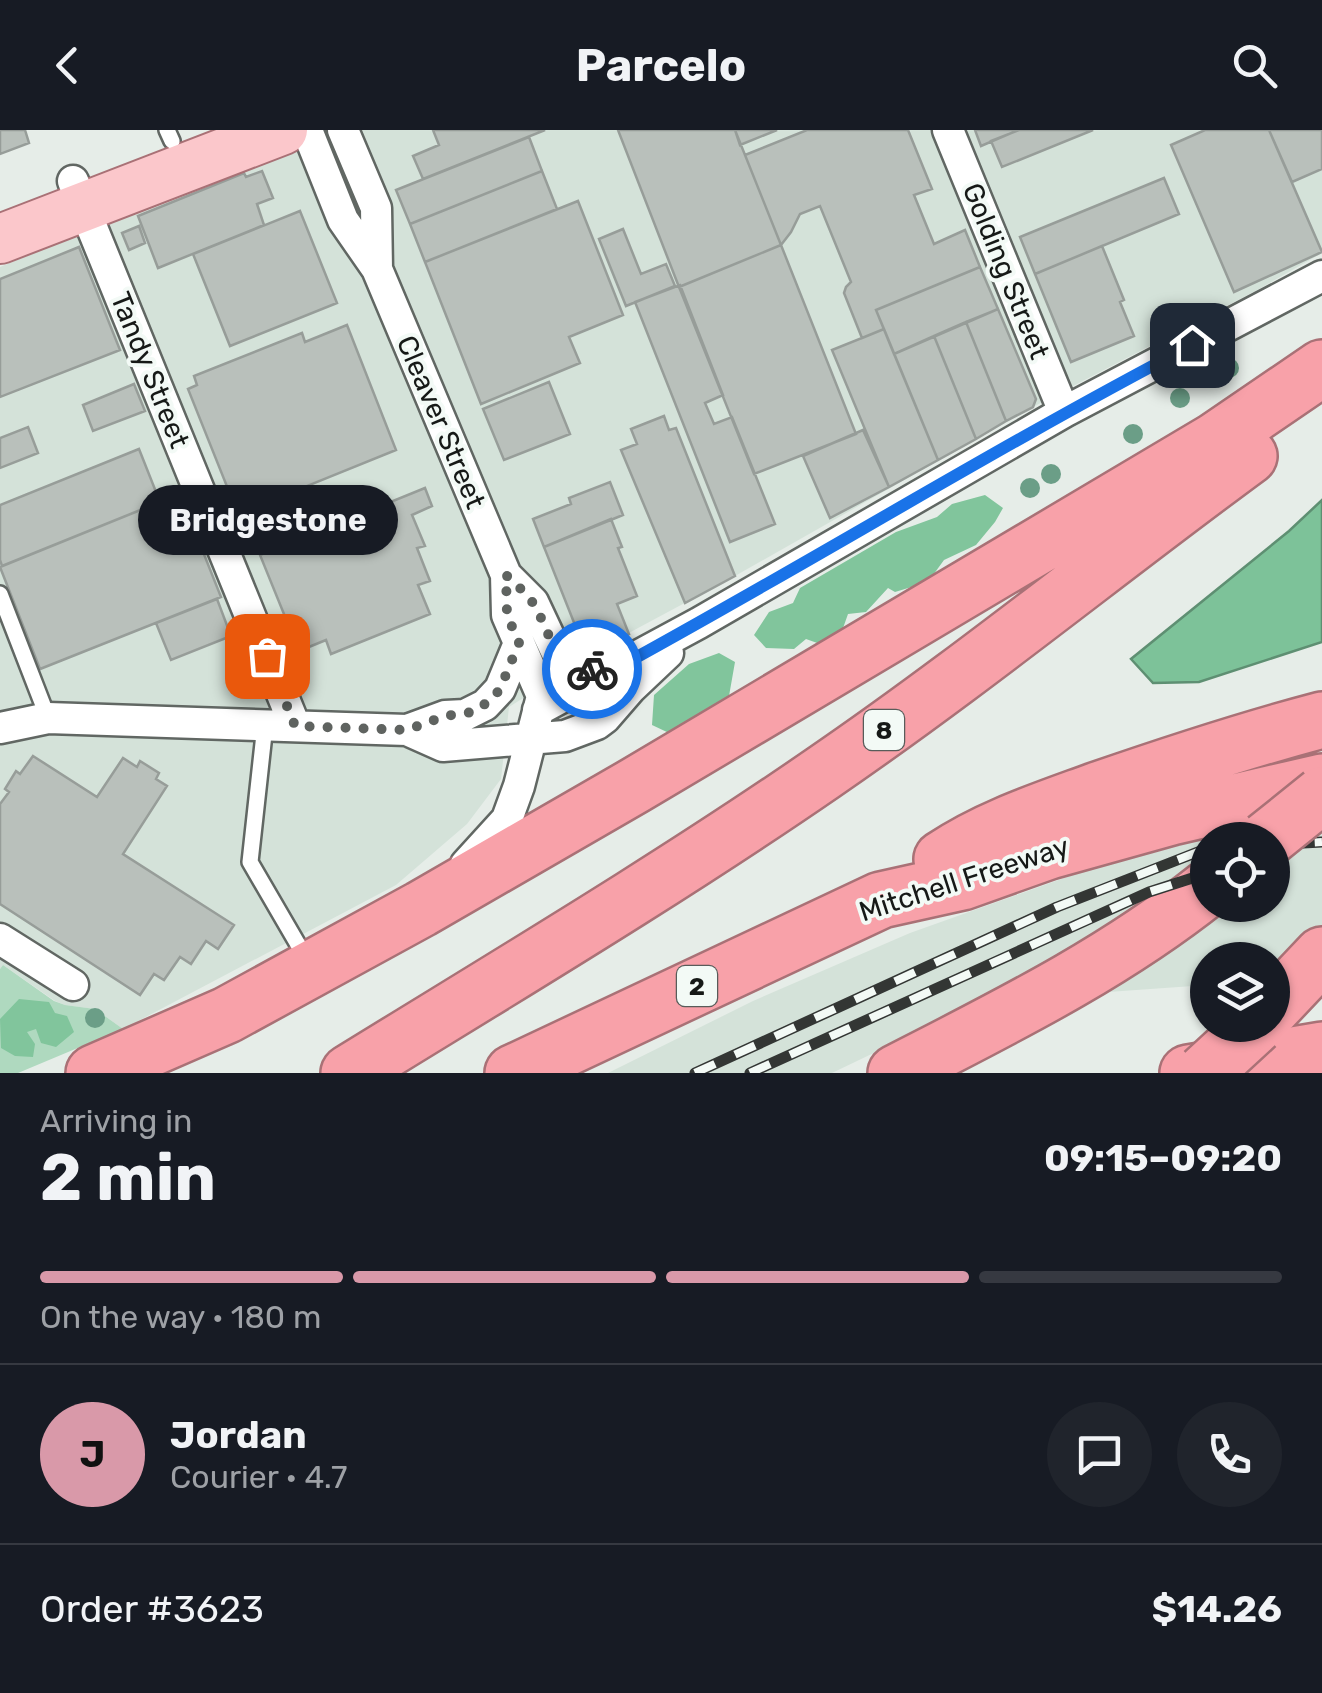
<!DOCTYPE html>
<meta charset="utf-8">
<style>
body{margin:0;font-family:Rubik,sans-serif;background:#20242c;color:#f1f3f6;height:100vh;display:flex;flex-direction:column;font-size:38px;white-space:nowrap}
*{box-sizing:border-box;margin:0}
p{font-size:32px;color:#9ea1a6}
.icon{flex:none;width:55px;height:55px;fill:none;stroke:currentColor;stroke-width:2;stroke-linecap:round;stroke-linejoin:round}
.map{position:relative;height:943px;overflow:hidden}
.drawer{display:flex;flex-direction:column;background:#171b24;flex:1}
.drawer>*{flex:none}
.buttons{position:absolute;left:1190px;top:692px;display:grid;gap:20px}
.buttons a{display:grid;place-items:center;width:100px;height:100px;border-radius:50%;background:#171b24;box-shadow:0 2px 8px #0004;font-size:50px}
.pin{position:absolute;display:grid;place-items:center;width:85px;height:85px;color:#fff;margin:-42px;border-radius:20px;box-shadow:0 5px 15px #0006}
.courier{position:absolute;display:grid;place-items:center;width:100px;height:100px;margin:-50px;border:8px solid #1a73e8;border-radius:50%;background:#fff;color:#222;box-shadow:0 2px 12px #0007}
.bubble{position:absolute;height:70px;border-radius:35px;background:#171b24;box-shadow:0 2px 8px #0004;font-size:32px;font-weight:700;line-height:70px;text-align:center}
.summary em{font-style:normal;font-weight:700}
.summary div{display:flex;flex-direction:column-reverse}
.summary{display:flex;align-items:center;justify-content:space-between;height:170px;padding:0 40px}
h1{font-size:65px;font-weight:700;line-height:75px}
.bar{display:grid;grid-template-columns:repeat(4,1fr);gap:15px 10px;align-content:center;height:120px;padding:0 40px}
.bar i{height:12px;border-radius:8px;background:#363941}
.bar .active{background:#d999a9}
.bar p{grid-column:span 4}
.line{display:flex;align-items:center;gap:25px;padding:0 40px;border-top:2px solid #363941}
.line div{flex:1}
.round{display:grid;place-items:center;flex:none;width:105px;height:105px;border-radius:52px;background:#20242c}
header{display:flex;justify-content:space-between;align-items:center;height:130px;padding:0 40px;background:#171b24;font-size:45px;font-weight:700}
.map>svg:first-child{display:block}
.built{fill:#d4e2d9;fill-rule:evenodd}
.green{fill:#afd9bf}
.forest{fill:#81c59c}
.water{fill:#7dc299;stroke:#5e8f72;stroke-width:2.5}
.building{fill:#b9c0bb;stroke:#979d99;stroke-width:2.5}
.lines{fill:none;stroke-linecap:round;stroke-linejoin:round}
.lane-casing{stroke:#616763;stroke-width:20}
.street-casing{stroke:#616763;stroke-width:35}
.primary-casing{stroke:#a97176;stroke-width:52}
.highway-casing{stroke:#a97176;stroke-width:60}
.lane{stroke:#fff;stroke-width:15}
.street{stroke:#fff;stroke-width:30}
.primary{stroke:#fbc7cb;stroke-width:48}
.highway{stroke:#f8a1a9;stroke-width:55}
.rail-casing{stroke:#333634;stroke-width:11}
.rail{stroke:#f3faf6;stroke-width:8;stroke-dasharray:22;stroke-linecap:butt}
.highway-bridge-casing{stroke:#a97176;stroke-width:60;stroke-linecap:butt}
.highway-bridge{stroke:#f8a1a9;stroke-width:55}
.tree{fill:#6b9e87}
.done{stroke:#5f6360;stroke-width:10;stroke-dasharray:0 18}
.route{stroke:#1a73e8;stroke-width:12}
.labels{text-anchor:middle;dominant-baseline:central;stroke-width:8;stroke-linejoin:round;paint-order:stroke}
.shield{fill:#f3faf6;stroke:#585c5a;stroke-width:2.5}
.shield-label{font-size:25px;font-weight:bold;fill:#161917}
.street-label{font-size:28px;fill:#161917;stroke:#f3faf6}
</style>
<header><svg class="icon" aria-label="back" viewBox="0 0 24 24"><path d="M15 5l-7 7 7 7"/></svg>Parcelo<svg class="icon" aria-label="search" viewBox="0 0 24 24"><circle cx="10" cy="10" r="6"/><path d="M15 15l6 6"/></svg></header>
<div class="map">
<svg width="1322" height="943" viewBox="0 0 1322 943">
<rect width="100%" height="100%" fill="#e6ede8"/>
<path class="built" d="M338,0H1322V123L1259,159L1033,277L735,446L612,512L509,577L501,649L467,694L396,755L123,899L95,879L65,875L55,871L3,835L0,839V137Z
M1322,679V844L1273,848L1272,830H1208L1207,855L982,871L832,943H608L753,871L910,803L1081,742L1233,694ZM1208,710H1272V775H1208Z"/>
<path class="green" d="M3,835L54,871L65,875L95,879L123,899L18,943H0V839Z"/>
<path class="forest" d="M985,365L1003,378L995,392L976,415L944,430L928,452L895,462L888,458L866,482L848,484L842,501L820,514L806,509L794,519L766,518L754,505L769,482L793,473L800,458L896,402L937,387L952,374Z
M719,523L735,532L729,566L702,587L669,603L652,595L654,565L689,534Z
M19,869L49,872L55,883L67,886L74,902L56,917L41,913L36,899L27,902L35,914L33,927L15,926L1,918L0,889Z"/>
<path class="water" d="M1322,370V512L1199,552L1153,553L1131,529L1289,401Z"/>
<path class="building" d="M0,0H25L29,13L0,24Z
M433,0H545L423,49L413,26L439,15Z
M618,0H735L781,115L679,157Z
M735,0H777L740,15Z
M807,0H908L932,59L914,65L934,114L965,100L980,137L876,180L884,199L862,208L844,163L846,157L851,152L820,76L800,84L791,102L781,115L745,25Z
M975,0H1015L1016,1L981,16Z
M1019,0H1093L1002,37L991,11Z
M1205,0H1269L1322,122L1234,162L1171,15Z
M1269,0H1322V39L1292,52Z
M529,7L542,41L410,94L396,60Z
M262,41L273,68L257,74L264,95L158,138L138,86L244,43L246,47Z
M542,41L557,79L425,132L410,94Z
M1164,48L1179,84L1035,144L1020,107Z
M578,71L623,185L569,207L580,233L481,274L425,132Z
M300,81L337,173L230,216L193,124Z
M139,96L145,113L129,120L122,103Z
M623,99L641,144L666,134L675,156L626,176L599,109Z
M781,115L856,304L754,344L679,157Z
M1102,116L1124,170L1120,172L1134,206L1071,232L1035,144Z
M79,117L120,220L0,267V149Z
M980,137L998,179L894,224L876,180Z
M680,155L723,265L705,273L714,294L732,287L775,394L730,412L635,172Z
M998,179L1036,269L1033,277L1006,291L966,192Z
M966,192L1006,291L976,309L934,206Z
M347,195L396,320L238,384L188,259L197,255L194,246L302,203L305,212Z
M884,199L938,330L889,357L832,220Z
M934,206L976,309L938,330L894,224Z
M549,252L570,304L504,330L483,279Z
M134,254L145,281L93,301L83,275Z
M664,286L669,300L676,298L735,446L685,473L621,320L637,314L631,299Z
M28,297L38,323L0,338V308Z
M863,300L889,357L830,388L803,326Z
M139,319L160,372L2,436L0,430V375Z
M610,352L623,385L544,417L533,389L571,374L569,368Z
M425,358L432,376L412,385L425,416L417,418L430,451L418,455L430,484L331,524L326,510L299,521L260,425Z
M180,364L221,467L40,539L0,437Z
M611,389L622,417L618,418L637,466L617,474L629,504L612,512L597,511L582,504L575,495L544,417Z
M217,469L231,506L171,530L156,493Z
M33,626L97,667L123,628L137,637L140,631L159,643L156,649L167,656L123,724L234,795L218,819L206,811L191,834L180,827L164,850L154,844L140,865L0,774V674L9,662L5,659L16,641L20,644Z"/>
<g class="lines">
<defs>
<path id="lane" d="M167,0L172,11
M0,464L48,588
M265,595L250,732L307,830"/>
<path id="street" d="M307,0L343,90L377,139L506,445L507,485L542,566L519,656L507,689L466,734
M343,0L376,78L377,139
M948,0L1064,282
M73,51L295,596
M506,445L533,472L556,521L572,533L606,544
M538,580L699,493L1064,282L1322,146
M0,598L48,588L407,600L443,616L565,606L597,594L605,588L631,558L668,523
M407,600L445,586L465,585L485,575L500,559L519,513
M0,809L73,855"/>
<path id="primary" d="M0,109L283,0"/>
<path id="highway" d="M942,729C988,698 1043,680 1095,661C1170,635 1246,610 1322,590
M1272,878L1322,825
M94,943L227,885L421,779L634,656L1215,311L1322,238
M349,943C508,845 669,749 823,643C969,543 1106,431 1249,326
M513,943L881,770L962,752L1049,721L1171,687L1322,652
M896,943C1003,888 1113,834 1208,758
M1188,943L1322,920"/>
</defs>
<use href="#lane" class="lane-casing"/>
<use href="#street" class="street-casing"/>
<use href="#primary" class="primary-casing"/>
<use href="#highway" class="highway-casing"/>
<use href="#lane" class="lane"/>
<use href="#street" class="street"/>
<use href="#primary" class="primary"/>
<use href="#highway" class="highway"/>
<defs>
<path id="rail" d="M1228,710L1243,704L1322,694
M1272,722L1303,713L1322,712
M695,943L1057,777L1208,718
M750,943L1149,762L1208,743"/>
</defs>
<use href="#rail" class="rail-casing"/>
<use href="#rail" class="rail"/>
<defs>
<path id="highway-bridge" d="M1266,710L1322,665
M1204,943L1256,895"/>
</defs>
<use href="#highway-bridge" class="highway-bridge-casing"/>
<use href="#highway-bridge" class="highway-bridge"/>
</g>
<g class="tree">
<circle cx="1229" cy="238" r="10"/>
<circle cx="1180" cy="268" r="10"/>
<circle cx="1133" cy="304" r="10"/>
<circle cx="1051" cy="344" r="10"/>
<circle cx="1030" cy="358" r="10"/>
<circle cx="95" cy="888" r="10"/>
</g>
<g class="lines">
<path class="done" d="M267,526L295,596L407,600L445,586L473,582L491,570L500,559L519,513L507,485L506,445C515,454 528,464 534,475C555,510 546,526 592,539"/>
<path class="route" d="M592,539L606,544C803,437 993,319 1192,215"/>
</g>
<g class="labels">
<g class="shield">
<rect x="864" y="580" width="40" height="40" rx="8"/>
<rect x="677" y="836" width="40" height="40" rx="8"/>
</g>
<g class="shield-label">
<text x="884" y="600">8</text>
<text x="697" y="856">2</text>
</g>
<g class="street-label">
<text transform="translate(1006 141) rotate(68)">Golding Street</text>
<text transform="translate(150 240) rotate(68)">Tandy Street</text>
<text transform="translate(441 292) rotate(67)">Cleaver Street</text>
<text transform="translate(964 749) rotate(-18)">Mitchell Freeway</text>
</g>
</g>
</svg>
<div class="buttons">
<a><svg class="icon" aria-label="locate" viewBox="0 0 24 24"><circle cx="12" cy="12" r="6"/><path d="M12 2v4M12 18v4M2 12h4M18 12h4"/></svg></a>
<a><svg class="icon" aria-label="layers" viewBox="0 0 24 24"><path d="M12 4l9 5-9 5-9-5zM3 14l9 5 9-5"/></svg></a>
</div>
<div class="pin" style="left:267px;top:526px;background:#ea580c"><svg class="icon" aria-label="bag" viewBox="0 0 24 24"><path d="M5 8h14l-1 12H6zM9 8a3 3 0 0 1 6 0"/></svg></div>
<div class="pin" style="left:1192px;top:215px;background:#1f2937"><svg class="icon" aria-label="home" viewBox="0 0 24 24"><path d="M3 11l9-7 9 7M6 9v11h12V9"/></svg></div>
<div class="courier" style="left:592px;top:539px"><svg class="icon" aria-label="bike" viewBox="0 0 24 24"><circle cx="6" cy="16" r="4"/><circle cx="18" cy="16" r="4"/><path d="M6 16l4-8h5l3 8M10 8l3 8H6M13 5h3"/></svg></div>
<div class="bubble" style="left:138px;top:355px;width:260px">Bridgestone</div>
</div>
<section class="drawer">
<div class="summary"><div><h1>2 min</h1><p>Arriving in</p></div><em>09:15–09:20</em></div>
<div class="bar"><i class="active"></i><i class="active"></i><i class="active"></i><i></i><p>On the way · 180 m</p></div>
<div class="line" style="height:180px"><b class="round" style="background:#d999a9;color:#111">J</b><div><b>Jordan</b><p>Courier · 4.7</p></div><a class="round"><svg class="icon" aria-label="chat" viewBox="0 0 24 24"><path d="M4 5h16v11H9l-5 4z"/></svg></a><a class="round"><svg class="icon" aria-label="phone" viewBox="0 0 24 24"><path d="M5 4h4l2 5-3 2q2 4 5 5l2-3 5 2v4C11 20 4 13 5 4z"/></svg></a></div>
<div class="line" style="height:130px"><div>Order #3623</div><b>$14.26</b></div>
</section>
